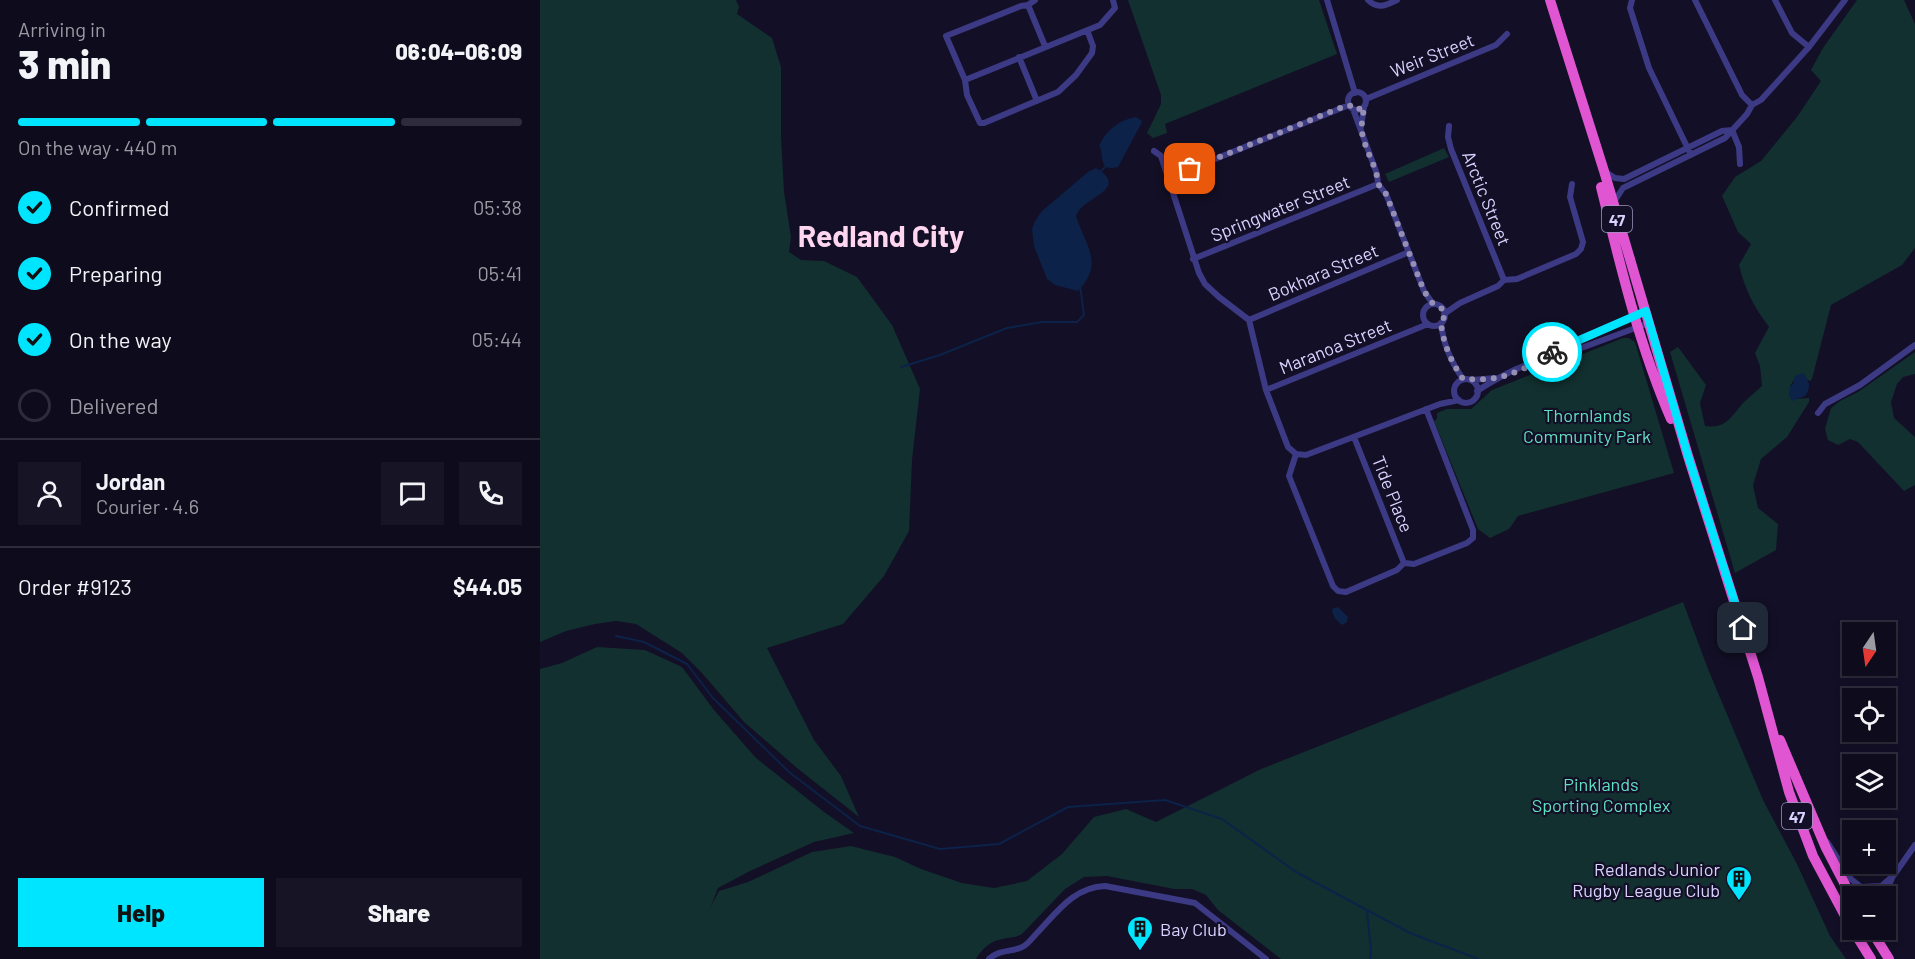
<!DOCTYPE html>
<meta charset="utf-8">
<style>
body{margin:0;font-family:Barlow,sans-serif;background:#171425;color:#f1f3f6;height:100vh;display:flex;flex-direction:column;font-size:22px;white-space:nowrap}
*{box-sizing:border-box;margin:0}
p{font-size:20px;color:#9b9ba3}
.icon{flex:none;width:33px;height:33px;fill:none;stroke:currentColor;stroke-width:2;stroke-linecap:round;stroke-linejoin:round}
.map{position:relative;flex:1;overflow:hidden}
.details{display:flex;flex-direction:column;background:#0e0b1c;width:540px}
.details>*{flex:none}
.needle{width:39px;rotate:193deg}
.tools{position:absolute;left:1302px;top:622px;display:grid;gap:12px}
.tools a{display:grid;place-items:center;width:54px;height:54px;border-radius:0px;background:#0e0b1c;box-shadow:0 3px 9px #0003,0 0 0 2px #2e2b3b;font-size:30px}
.pin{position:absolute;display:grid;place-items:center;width:51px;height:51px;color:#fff;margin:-26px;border-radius:12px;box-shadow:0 3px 9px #0006}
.courier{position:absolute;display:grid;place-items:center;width:60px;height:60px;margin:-30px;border:4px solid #00e5ff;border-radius:50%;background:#fff;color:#222;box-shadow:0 2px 8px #0007}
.head em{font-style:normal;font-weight:800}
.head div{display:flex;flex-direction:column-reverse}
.head{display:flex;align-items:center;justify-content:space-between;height:102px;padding:0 18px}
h1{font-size:39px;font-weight:800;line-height:45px}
.bar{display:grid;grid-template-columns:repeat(4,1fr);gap:9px 6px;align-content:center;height:72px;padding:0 18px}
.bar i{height:8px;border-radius:4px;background:#2e2b3b}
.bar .selected{background:#00e5ff}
.bar p{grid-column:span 4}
.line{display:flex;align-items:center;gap:15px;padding:0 18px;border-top:2px solid #2e2b3b}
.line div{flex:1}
.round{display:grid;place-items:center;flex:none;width:63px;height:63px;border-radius:0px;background:#171425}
ol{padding:0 18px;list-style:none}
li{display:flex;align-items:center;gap:18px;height:66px}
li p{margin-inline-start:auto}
li .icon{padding:6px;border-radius:50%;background:#00e5ff;color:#111;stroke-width:4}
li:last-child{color:#9b9ba3}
li i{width:33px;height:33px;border:3px solid #2e2b3b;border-radius:50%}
.cta{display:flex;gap:12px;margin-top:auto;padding:12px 18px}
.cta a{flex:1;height:69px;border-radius:0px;background:#00e5ff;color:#111;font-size:24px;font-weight:800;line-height:69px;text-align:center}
.cta a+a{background:#171425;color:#f1f3f6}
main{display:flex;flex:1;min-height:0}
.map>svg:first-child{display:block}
.green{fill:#12302f}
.water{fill:#0c2248}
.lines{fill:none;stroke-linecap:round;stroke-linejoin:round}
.stream{stroke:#0c2248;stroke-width:2}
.minor{stroke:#3d3a85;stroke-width:6}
.trunk{stroke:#e055d1;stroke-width:10}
.done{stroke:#948fb3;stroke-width:6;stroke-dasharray:0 10.8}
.route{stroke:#00e5ff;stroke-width:8}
.labels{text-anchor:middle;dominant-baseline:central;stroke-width:4.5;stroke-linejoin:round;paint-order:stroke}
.shield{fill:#130f26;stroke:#9e99be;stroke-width:1.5}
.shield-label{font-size:16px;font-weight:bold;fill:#d9d4ff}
.street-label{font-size:18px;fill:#d9d4ff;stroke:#130f26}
.park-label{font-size:18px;fill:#5fe0c0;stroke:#130f26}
.poi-label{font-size:18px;fill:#d9d4ff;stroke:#130f26;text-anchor:end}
.town-label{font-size:30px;font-weight:bold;fill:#ffd6f0;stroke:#130f26}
</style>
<main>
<section class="details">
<div class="head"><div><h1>3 min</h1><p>Arriving in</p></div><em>06:04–06:09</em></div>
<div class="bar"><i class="selected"></i><i class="selected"></i><i class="selected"></i><i></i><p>On the way · 440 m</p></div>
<ol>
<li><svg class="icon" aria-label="check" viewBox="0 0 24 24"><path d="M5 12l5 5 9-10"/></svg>Confirmed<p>05:38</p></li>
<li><svg class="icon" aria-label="check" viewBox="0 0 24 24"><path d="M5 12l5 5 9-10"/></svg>Preparing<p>05:41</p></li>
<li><svg class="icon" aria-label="check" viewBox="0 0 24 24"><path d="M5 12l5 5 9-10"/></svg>On the way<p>05:44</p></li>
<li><i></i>Delivered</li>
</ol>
<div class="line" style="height:108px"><a class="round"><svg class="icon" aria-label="person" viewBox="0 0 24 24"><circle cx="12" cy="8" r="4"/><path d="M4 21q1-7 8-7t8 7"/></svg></a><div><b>Jordan</b><p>Courier · 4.6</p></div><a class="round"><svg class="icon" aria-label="chat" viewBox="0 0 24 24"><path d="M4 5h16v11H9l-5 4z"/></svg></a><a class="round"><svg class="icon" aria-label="phone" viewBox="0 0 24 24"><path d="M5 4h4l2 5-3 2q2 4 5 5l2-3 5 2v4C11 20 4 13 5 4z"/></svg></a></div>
<div class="line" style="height:78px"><div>Order #9123</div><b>$44.05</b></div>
<div class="cta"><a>Help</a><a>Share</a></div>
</section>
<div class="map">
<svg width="1375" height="959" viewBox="0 0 1375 959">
<rect width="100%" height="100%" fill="#130f26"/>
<path class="green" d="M0,0H196L199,7L197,14L232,38L241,67V137L244,192L251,237L249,252L261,260L284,261L317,277L352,325L380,389L372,460L369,531L344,576L303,624L227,648L274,740L301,776L319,817L257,768L204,722L162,673L142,653L96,624L76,621L55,624L26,631L0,642Z
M588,0H779L797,54L625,124L627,133L613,138L607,133L621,104V95Z
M1317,0H1364L1375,24V248L1362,265L1291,305L1272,379L1270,381L1266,379L1265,375L1254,380L1250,386L1255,399L1269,398V402L1247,437L1221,459L1213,485L1218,508L1238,524L1236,550L1195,573L1130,352L1138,347L1166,385L1160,403L1165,426C1187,429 1191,416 1204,402C1210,397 1216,391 1222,386L1220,366L1215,353L1229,327C1214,307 1205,290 1199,265L1211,244L1198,232L1182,196L1195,177L1221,161L1257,117L1281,81L1271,70L1283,48Z
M904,148L909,157L849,182L845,174Z
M1083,338H1089L1095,342L1134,473L978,516L969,529L950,538L938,529L894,421L897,419V413L907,409H931L952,390Z
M1375,352V374L1363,377L1357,384L1351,402L1354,418L1375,437V485L1364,491L1318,442L1310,439L1298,445L1288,440L1285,429L1291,408L1300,401L1318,392Z
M1143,602L1168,669L1223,800L1257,864L1290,936L1306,959H741L678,910L666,895L652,889H634L567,876L544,877L525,889L482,934C476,938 470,937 463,939C450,941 442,949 436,959H0V669L22,663L57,647L105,650L142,667L174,710L216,758L284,812L314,833L274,842L210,871L178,888L171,906L179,891L208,882L272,852L311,846L355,857L381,869L422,883L454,888L487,881L522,854L554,817L586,809L616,822L721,769Z"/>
<path class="water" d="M596,117L602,121L601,124L578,167C562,171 563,163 561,151C560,145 558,148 561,142C567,129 582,119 596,117Z
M556,168C592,190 541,197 536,216C545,245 565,263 538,291L515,285L507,279L494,246L492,229L495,221L502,211L548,172Z
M1263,373C1269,381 1272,386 1265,396L1252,401L1249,395L1250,386L1253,384L1255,376Z
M798,607L808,617L807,622L802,625C796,620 793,617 792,609Z"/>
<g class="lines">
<path class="stream" d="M560,172L566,166
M361,367L400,355L467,328L502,322H537L544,315L540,285
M76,636L104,642L147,664L173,698L249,772L320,826L400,849L459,844L528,807L625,800L682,819L756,872L870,933L938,959
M827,911L831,950L830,959"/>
<path class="minor" d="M495,0L488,5L481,6L406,36L425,80L427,95L440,123H444L518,92L536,75L552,53L553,46L547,30
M787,0L815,93
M828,0C838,10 846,5 857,0
M1092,0L1090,8L1109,68L1151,155
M1155,0L1202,95L1212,105
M1235,0L1252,33L1269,47
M488,5L505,46
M479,57L497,101
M425,80L560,25L575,8L573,0
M808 101a9 9 0 1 1 18 0a9 9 0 1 1-18 0Z
M826,99L956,45L967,34
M813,109L837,174L838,184L846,194L884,291L893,304
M909,126L908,137L911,149L964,280
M821,127L824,107
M1192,130L1199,147L1200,164
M614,151L621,156L659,273L665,284L679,297L709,320L726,390L748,447L756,454L766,455L900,404L919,400
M1064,171L1075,178L1084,179L1182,131L1192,130
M628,178L809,105
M1074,202L1083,188L1185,138L1207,114L1212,105L1221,100L1269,47L1305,0
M653,259L838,184
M883 315a11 11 0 1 1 22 0a11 11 0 1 1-22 0Z
M904,314L920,303L958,286L964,280L977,279L1036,254L1041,249L1043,242L1030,197L1032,184
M709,320L869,252
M901,323C903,343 911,362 923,379
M1006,358L1015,349L1096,315
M914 391a12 12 0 1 1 24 0a12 12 0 1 1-24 0Z
M932,380L955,378
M726,390L888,324
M937,391C960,376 989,360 1017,357L1109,323
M1278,413L1285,404L1320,385L1375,345
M814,437L864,563
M756,454L749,476L793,586L798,591L806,592L857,570L864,563L874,564L927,543L933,538V530L886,409
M1287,842L1311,879L1321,887L1342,886
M1329,897L1354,875L1375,845
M1344,897L1352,878
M449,959C461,948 473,953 484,946C489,943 493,937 497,933C517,912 534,887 565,886L655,903L726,959"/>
<path class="trunk" d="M1010,0L1064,171L1148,456L1218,677L1249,792L1273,856L1312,929
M1061,187C1080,265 1099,345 1131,419
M1240,740L1286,848L1312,898
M1313,930L1331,959
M1331,930L1349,959"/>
</g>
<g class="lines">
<path class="done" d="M650,169L800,108L809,105L816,110L824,107C823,117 820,127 823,137C827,154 837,167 838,184L846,194L884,291C887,295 890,302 894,304C902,309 909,310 901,323C903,343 911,362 923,379C934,379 945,380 956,378C972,375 1001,362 1012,352"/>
<path class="route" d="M1012,352L1106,311L1148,456L1203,628"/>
</g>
<defs>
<symbol id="building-pin" viewBox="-11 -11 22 30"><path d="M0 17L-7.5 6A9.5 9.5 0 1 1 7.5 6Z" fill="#00e5ff" stroke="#130f26"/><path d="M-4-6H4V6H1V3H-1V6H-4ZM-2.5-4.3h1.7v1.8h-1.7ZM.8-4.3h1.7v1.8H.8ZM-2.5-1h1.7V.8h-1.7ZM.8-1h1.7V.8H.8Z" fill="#111"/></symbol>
</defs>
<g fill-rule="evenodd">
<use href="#building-pin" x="1184" y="864" width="30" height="40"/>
<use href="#building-pin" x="585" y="914" width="30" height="40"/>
</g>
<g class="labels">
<g class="shield">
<rect x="1062" y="206" width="30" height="26" rx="4.5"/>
<rect x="1242" y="803" width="30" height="26" rx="4.5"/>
</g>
<g class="shield-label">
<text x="1077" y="219">47</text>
<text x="1257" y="816">47</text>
</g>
<g class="street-label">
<text transform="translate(892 55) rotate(-22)">Weir Street</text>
<text transform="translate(947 198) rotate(68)">Arctic Street</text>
<text transform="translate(740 208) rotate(-22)">Springwater Street</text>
<text transform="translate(783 272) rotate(-23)">Bokhara Street</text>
<text transform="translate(795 346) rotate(-22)">Maranoa Street</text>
<text transform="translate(853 494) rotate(68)">Tide Place</text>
</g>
<g class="park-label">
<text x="1047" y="415">Thornlands<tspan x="1047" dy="21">Community Park</tspan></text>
<text x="1061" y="784">Pinklands<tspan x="1061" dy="21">Sporting Complex</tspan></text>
</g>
<g class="poi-label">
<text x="1180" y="869">Redlands Junior<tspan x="1180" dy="21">Rugby League Club</tspan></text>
<text x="620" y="929" text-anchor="start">Bay Club</text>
</g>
<g class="town-label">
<text x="341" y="235">Redland City</text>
</g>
</g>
</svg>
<div class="tools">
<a><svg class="needle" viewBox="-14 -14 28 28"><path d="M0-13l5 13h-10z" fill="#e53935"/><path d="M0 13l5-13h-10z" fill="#9b9ba3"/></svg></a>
<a><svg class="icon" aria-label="locate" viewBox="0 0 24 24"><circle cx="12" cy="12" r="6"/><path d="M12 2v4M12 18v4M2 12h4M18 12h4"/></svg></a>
<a><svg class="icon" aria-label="layers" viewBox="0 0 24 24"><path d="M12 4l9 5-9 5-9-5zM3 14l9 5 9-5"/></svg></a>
<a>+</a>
<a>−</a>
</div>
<div class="pin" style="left:650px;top:169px;background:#ea580c"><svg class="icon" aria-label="bag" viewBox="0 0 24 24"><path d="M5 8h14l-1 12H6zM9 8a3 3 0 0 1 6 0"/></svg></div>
<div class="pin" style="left:1203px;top:628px;background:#1f2937"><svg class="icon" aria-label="home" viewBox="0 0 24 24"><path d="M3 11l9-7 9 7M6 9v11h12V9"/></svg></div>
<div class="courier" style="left:1012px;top:352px"><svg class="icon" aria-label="bike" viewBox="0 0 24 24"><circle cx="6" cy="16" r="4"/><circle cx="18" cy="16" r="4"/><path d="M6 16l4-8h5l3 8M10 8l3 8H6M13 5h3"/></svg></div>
</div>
</main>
